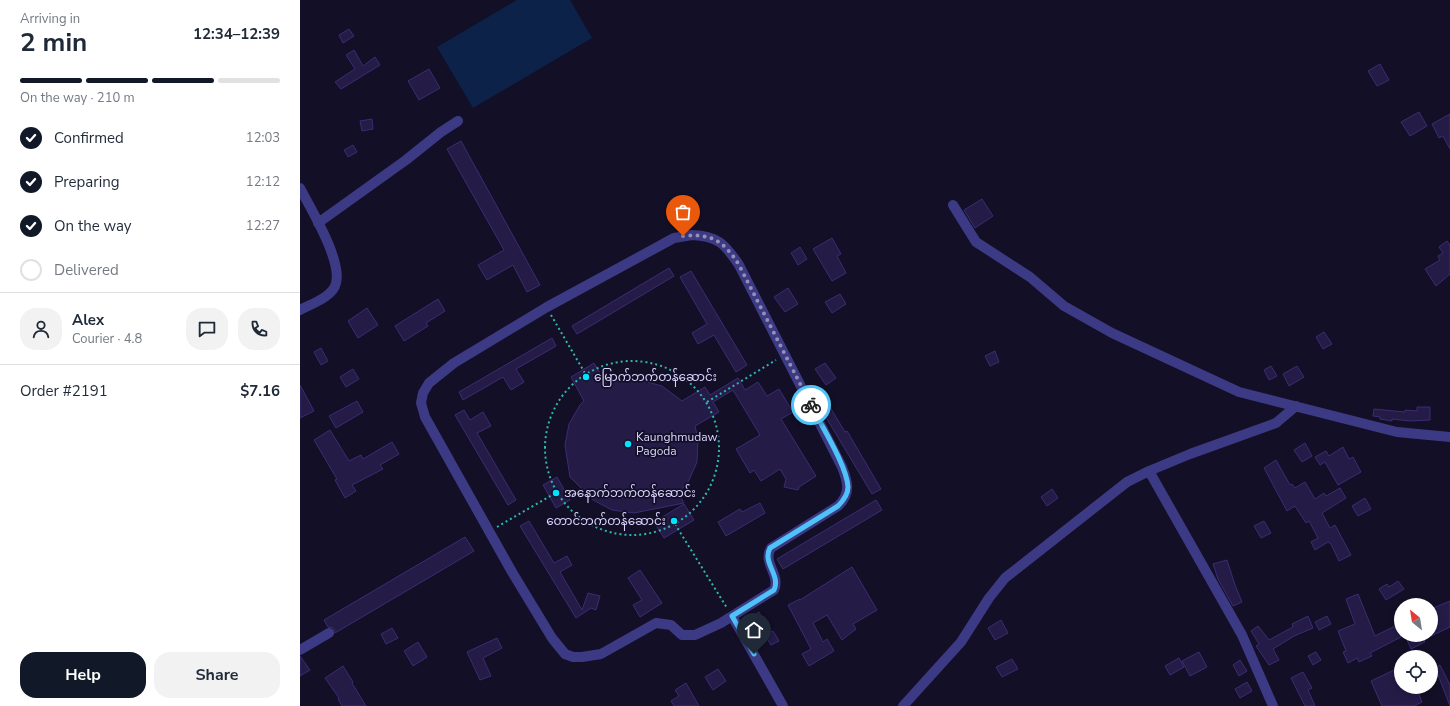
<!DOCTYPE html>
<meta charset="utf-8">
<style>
body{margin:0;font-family:"Nunito Sans","Noto Sans Myanmar",sans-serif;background:#f2f2f3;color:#1f2937;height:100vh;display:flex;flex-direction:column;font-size:15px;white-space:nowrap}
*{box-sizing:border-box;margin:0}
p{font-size:13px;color:#747a83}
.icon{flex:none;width:22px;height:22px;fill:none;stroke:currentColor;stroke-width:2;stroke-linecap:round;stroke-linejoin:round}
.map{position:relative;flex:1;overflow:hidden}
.drawer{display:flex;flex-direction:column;background:#fff;width:300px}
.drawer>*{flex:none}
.needle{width:26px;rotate:330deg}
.buttons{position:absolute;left:1094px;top:598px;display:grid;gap:8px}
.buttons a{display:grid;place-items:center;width:44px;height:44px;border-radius:50%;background:#fff;box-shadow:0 2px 6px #0003;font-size:20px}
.pin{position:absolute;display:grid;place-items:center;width:34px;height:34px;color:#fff;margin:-41px -17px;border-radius:50% 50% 50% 0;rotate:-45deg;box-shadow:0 0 4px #0007}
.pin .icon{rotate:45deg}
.courier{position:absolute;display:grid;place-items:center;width:40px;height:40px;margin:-20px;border:3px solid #4fc3f7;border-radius:50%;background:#fff;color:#222;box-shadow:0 1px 5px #0007}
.head em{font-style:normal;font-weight:700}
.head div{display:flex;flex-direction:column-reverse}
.head{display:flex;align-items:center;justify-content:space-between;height:68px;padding:0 20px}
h1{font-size:26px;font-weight:700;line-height:30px}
.bar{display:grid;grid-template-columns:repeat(4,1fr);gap:6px 4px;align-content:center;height:48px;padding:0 20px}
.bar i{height:5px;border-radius:3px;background:#e0e1e3}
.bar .on{background:#111827}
.bar p{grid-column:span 4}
.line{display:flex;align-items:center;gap:10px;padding:0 20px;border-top:1px solid #e0e1e3}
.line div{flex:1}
.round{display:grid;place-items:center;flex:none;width:42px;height:42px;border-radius:16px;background:#f2f2f3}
ol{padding:0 20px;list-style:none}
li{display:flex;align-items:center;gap:12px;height:44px}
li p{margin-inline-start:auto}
li .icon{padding:4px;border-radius:50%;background:#111827;color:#fff;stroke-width:4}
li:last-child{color:#747a83}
li i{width:22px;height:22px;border:2px solid #e0e1e3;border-radius:50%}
.primary-button{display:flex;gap:8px;margin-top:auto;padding:8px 20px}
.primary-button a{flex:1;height:46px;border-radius:16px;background:#111827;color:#fff;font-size:16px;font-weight:700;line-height:46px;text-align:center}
.primary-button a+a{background:#f2f2f3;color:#1f2937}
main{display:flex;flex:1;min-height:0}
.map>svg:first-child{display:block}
.water{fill:#0c2248}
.building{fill:#241b47;stroke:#3b2d73}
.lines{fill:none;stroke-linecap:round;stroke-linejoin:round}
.path{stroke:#2fb8b0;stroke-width:2;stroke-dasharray:2 3;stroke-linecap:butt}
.minor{stroke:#3d3a85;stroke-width:10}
.done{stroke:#948fb3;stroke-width:4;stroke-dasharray:0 7.2}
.route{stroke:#4fc3f7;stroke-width:5}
.poi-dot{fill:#00e5ff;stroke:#130f26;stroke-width:1.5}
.labels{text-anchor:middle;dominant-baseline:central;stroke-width:3.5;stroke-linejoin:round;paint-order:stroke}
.poi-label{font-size:12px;fill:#d9d4ff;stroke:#130f26;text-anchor:start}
</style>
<main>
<section class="drawer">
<div class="head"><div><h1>2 min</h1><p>Arriving in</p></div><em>12:34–12:39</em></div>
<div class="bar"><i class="on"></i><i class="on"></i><i class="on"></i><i></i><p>On the way · 210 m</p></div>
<ol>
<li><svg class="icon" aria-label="check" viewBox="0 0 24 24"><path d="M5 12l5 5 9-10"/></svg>Confirmed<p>12:03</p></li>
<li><svg class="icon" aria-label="check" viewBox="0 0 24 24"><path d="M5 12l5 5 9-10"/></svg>Preparing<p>12:12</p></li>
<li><svg class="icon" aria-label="check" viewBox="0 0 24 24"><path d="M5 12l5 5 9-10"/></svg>On the way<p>12:27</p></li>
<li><i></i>Delivered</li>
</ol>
<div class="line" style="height:72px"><a class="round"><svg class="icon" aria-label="person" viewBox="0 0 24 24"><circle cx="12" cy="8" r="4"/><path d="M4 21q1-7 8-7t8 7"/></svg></a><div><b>Alex</b><p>Courier · 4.8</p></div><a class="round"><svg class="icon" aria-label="chat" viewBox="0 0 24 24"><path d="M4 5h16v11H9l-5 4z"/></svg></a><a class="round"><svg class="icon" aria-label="phone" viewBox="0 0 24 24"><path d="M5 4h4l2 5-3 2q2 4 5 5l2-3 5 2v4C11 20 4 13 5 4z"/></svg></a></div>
<div class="line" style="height:52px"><div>Order #2191</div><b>$7.16</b></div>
<div class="primary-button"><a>Help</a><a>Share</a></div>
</section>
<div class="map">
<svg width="1150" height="706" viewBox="0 0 1150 706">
<rect width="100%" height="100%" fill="#130f26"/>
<path class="water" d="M217,0H270L292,38L173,108L137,47Z"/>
<path class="building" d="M49,29L54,36L43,43L39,35Z
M54,50L63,66L75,57L80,65L41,89L35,82L55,69L46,55Z
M1080,64L1089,80L1077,86L1068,71Z
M129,69L140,88L119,100L108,81Z
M1119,112L1127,126L1110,136L1101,122Z
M1150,114V149L1143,136L1139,138L1132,124Z
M72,119L73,129L62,131L60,121Z
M161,141L240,285L227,292L213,265L187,280L178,265L204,250L147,149Z
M53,145L57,152L48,157L44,150Z
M682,199L693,216L675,228L664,210Z
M532,238L541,254L537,256L546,273L532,281L513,249Z
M1147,241L1150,245V274L1136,286L1125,269L1140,260L1138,256L1143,253L1139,247Z
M500,247L507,259L498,265L491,253Z
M369,268L374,276L277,334L272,326Z
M391,271L447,365L436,372L414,335L398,344L392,333L407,324L380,277Z
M488,288L498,304L485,312L474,297Z
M540,294L546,304L532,313L525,302Z
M138,299L145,311L126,323L128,326L104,341L95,326Z
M67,308L78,325L58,338L48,321Z
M1024,332L1032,344L1023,349L1016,337Z
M252,338L256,346L216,369L224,382L211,390L203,377L163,400L159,392Z
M21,348L28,361L21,365L14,352Z
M695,351L699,362L690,366L685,356Z
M294,363L307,385L318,381L340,380L362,386L382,401L405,387L410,395L438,378L445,390L458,382L467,396L479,389L493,412L481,419L516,476L499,487L498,490L484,487L486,479L480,469L461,481L454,470L450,473L436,449L460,435L433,390L413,402L419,412L395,426L398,439L397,462L388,482L378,493L384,503L334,513L312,510L293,500L270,477L265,445L269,424L280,405L284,401L271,377Z
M525,363L536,378L526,385L515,369Z
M971,366L977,376L969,380L964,370Z
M997,366L1004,377L989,386L983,374Z
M53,369L59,379L46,387L40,377Z
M0,385L14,411L0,418Z
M522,394L545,432L547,431L581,489L572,494L515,399Z
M57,401L63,412L36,428L29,416Z
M1117,407H1130V420L1110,421L1092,419V421L1080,419V417L1073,416L1074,409L1105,412V410L1117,411Z
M164,410L170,420L183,412L191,426L177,433L216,500L208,505L155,415Z
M30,430L49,461L61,455L63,459L92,442L99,454L80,465L83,469L52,485L56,491L45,498L35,480L37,479L14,440Z
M1005,443L1012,456L1002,462L994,450Z
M1043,447L1049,459L1053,457L1061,472L1038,485L1025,462L1020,465L1015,457L1026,451L1029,456Z
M976,460L990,485L992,484L995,488L1005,482L1015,499L1024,493L1026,496L1040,488L1046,498L1022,513L1030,528L1035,525L1051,555L1039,561L1031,544L1028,542L1015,550L1011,542L1018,538L1009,521L1006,523L995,506L987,511L964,468Z
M257,477L270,500L256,508L243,485Z
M752,489L758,498L747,506L741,497Z
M1065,498L1071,509L1058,516L1052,506Z
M576,500L582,510L483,569L477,559Z
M460,503L465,513L426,536L418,522L440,509L442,512Z
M384,504L394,520L364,538L354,522Z
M229,521L254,563L267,556L272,565L260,572L282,610L288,593L300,596L296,610L291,608L276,618L220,526Z
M964,521L971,533L961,538L954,526Z
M165,537L174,551L35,633L33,628L28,627L24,620Z
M927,560L935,585L942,602L933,606L918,579L913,564Z
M552,567L577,610L553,624L556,629L542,640L527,615L513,623L523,642L527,639L534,651L509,666L502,654L511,649L488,605L500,599V600Z
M340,570L362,603L340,617L333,605L342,600L328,578Z
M1098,581L1104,589L1086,600L1079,589L1087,584L1089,587Z
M1058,594L1075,636L1101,623V637L1070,653L1072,656L1059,662L1057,658L1048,663L1043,652L1046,651L1038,631L1055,624L1046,599Z
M1150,601V627L1131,636V609Z
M459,612L465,622L453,630L447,619Z
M1008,616L1013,628L994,636L973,649L979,660L969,665L956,646L959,644L951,631L958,626L969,640L993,627L992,624Z
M1027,616L1031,624L1019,630L1015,622Z
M701,620L708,633L695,640L688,628Z
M92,628L98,638L86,644L81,634Z
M473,631L479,641L471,645L465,635Z
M1118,635H1122L1125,642L1111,649L1107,640Z
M197,638L202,648L183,658L191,676L180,680L167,652Z
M118,642L127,657L113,666L104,651Z
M899,652L907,667L890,676L882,661Z
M1016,652L1021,660L1013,665L1008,656Z
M0,656L10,670L0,676Z
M879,658L884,667L870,675L865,666Z
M712,659L718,669L702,677L696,667Z
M940,660L947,671L939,676L933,665Z
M1140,665L1150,685V706L1135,667Z
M43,666L53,682L52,683L66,706H42L38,699L39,698L25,678Z
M418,669L426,681L413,690L405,677Z
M1096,669L1101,682V687H1111L1113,691L1117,690L1122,702L1114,706H1082L1071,681Z
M1003,672L1012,688L1008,690L1015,706H1005L991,678Z
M947,682L952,691L940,698L935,689Z
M386,683L399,706H374L371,701L379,696L375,690Z"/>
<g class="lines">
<path class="path" d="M251,315L286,375
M245 448a87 87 0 1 1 174 0a87 87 0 1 1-174 0Z
M407,402L476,360
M375,524L427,608
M197,527L257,492"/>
<path class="minor" d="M0,188C11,209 42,260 36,283C33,297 11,304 0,310
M653,205L676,242L730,277L764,306L812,333L939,392L1097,432L1150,437
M18,223L106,160L141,132L158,121
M392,235C418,236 425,244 439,265L542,467C548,482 551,494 538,506L471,548C462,563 481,575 474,590L421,623L395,635H382L371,625L356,623L301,654L282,657H273L265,654L252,638L212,572L125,417L121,403L123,393L129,383L154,363L247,307L374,238Z
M849,471L942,635L973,706
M432,616L483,706
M0,650L29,633
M603,706L661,642L689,598L705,578L827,482L849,471L890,454L976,423L996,406"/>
</g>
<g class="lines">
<path class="done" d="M383,236C411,233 424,241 439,265L511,405"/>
<path class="route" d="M454,654L432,616L474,590C481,575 462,563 470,548L538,506C543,501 548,495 548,487C547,466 521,425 511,405"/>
</g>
<g class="poi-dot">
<circle cx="286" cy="377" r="4"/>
<circle cx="328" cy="444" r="4"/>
<circle cx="256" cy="493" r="4"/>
<circle cx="374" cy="521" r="4"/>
</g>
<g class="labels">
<g class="poi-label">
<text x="294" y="377">မြောက်ဘက်တန်ဆောင်း</text>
<text x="336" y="437">Kaunghmudaw<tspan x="336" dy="14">Pagoda</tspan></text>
<text x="264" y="493">အနောက်ဘက်တန်ဆောင်း</text>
<text x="366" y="521" text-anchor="end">တောင်ဘက်တန်ဆောင်း</text>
</g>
</g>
</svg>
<div class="buttons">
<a><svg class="needle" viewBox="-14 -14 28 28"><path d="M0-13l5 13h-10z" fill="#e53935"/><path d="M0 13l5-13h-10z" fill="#747a83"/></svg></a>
<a><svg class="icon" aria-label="locate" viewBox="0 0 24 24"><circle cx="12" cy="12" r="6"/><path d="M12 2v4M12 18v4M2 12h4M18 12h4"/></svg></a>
</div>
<div class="pin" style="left:383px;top:236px;background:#ea580c"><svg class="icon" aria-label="bag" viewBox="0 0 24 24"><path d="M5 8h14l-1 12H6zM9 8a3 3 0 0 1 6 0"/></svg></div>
<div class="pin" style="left:454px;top:654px;background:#1f2937"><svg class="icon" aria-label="home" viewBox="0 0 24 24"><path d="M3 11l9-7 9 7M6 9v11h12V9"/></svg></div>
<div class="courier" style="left:511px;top:405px"><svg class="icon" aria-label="bike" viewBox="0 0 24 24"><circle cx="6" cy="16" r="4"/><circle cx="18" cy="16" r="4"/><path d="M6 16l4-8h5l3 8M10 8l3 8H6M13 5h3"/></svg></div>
</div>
</main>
